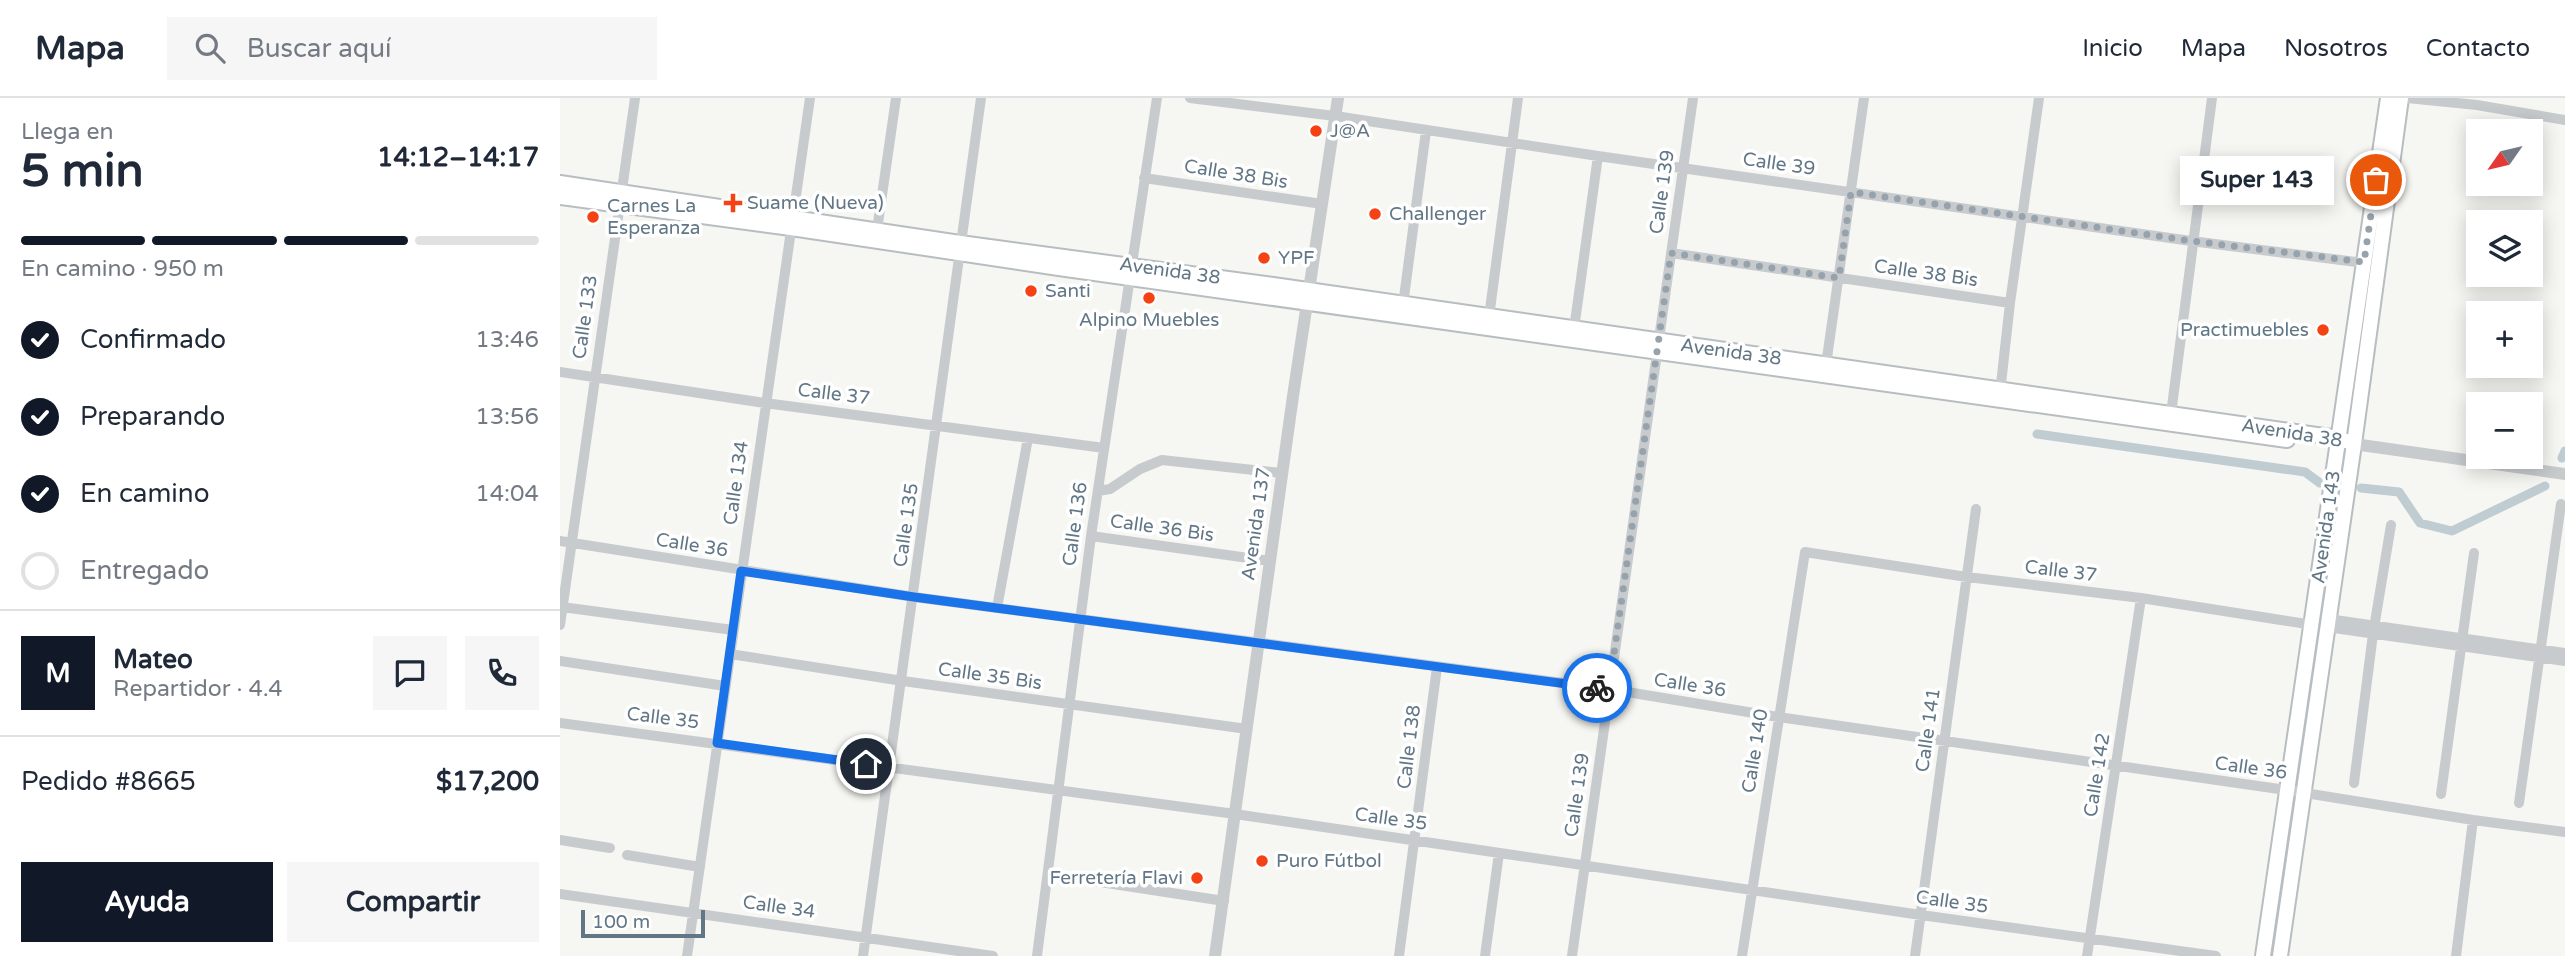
<!DOCTYPE html>
<html lang="es">
<meta charset="utf-8">
<style>
body{margin:0;font-family:"Varela Round",sans-serif;background:#f6f6f7;color:#1f2937;height:100vh;display:flex;flex-direction:column;font-size:26px;white-space:nowrap}
*{box-sizing:border-box;margin:0}
p{font-size:23px;color:#747a83}
.icon{flex:none;width:38px;height:38px;fill:none;stroke:currentColor;stroke-width:2;stroke-linecap:round;stroke-linejoin:round}
.map{position:relative;flex:1;overflow:hidden}
.side{display:flex;flex-direction:column;background:#fff;width:560px}
.side>*{flex:none}
.needle{width:46px;rotate:236deg}
.fabs{position:absolute;left:1906px;top:21px;display:grid;gap:14px}
.fabs a{display:grid;place-items:center;width:77px;height:77px;border-radius:0px;background:#fff;box-shadow:0 4px 18px #0003;font-size:35px}
.scale{position:absolute;left:21px;bottom:18px;width:124px;box-sizing:border-box;padding-left:7px;border:4px solid #627786;border-top:0;font-size:19px;line-height:24px;white-space:nowrap;color:#627786;-webkit-text-stroke:5px #fff;paint-order:stroke}
.pin{position:absolute;display:grid;place-items:center;width:60px;height:60px;color:#fff;margin:-30px;border:4px solid #fff;border-radius:50%;box-shadow:0 2px 7px #0007}
.courier{position:absolute;display:grid;place-items:center;width:70px;height:70px;margin:-35px;border:5px solid #1a73e8;border-radius:50%;background:#fff;color:#222;box-shadow:0 2px 9px #0007}
.bubble{position:absolute;height:49px;border-radius:0px;background:#fff;box-shadow:0 4px 18px #0003;font-size:23px;font-weight:800;line-height:49px;text-align:center}
.overview em{font-style:normal;font-weight:800}
.overview div{display:flex;flex-direction:column-reverse}
.overview{display:flex;align-items:center;justify-content:space-between;height:119px;padding:0 21px}
h1{font-size:46px;font-weight:800;line-height:52px}
.bar{display:grid;grid-template-columns:repeat(4,1fr);gap:10px 7px;align-content:center;height:84px;padding:0 21px}
.bar i{height:9px;border-radius:5px;background:#e0e1e3}
.bar .active{background:#111827}
.bar p{grid-column:span 4}
.line{display:flex;align-items:center;gap:18px;padding:0 21px;border-top:2px solid #e0e1e3}
.line div{flex:1}
.round{display:grid;place-items:center;flex:none;width:74px;height:74px;border-radius:0px;background:#f6f6f7}
ol{padding:0 21px;list-style:none}
li{display:flex;align-items:center;gap:21px;height:77px}
li p{margin-inline-start:auto}
li .icon{padding:7px;border-radius:50%;background:#111827;color:#fff;stroke-width:4}
li:last-child{color:#747a83}
li i{width:38px;height:38px;border:4px solid #e0e1e3;border-radius:50%}
.action{display:flex;gap:14px;margin-top:auto;padding:14px 21px}
.action a{flex:1;height:80px;border-radius:0px;background:#111827;color:#fff;font-size:28px;font-weight:800;line-height:80px;text-align:center}
.action a+a{background:#f6f6f7;color:#1f2937}
header{display:flex;align-items:center;gap:42px;box-sizing:border-box;height:98px;padding:0 35px;background:#fff;border-bottom:2px solid #e0e1e3}
header strong{font-size:33px}
nav{display:flex;gap:38px;margin-inline-start:auto;font-size:24px}
.search{width:490px;height:63px;background:#f6f6f7;display:flex;align-items:center;gap:18px;box-sizing:border-box;padding:0 24px;border-radius:0px;color:#747a83;font-size:26px}
main{display:flex;flex:1;min-height:0}
.map>svg:first-child{display:block}
.lines{fill:none;stroke-linecap:round;stroke-linejoin:round}
.canal{stroke:#bfccd1;stroke-width:9}
.secondary-casing{stroke:#b7bdc1;stroke-width:18}
.minor{stroke:#c8cbce;stroke-width:10}
.tertiary{stroke:#c8cbce;stroke-width:12}
.secondary{stroke:#fff;stroke-width:14}
.done{stroke:#96a3ac;stroke-width:7;stroke-dasharray:0 12.6}
.route{stroke:#1a73e8;stroke-width:9}
.poi-dot{fill:#f54214;stroke:#fff;stroke-width:2.5}
.labels{text-anchor:middle;dominant-baseline:central;stroke-width:7;stroke-linejoin:round;paint-order:stroke}
.poi-label{font-size:19px;fill:#627786;stroke:#fff;text-anchor:start}
.street-label{font-size:19px;fill:#627786;stroke:#fff}
</style>
<header>
<strong>Mapa</strong>
<div class="search"><svg class="icon" aria-label="search" viewBox="0 0 24 24"><circle cx="10" cy="10" r="6"/><path d="M15 15l6 6"/></svg>Buscar aquí</div>
<nav><a>Inicio</a><a>Mapa</a><a>Nosotros</a><a>Contacto</a></nav>
</header>
<main>
<section class="side">
<div class="overview"><div><h1>5 min</h1><p>Llega en</p></div><em>14:12–14:17</em></div>
<div class="bar"><i class="active"></i><i class="active"></i><i class="active"></i><i></i><p>En camino · 950 m</p></div>
<ol>
<li><svg class="icon" aria-label="check" viewBox="0 0 24 24"><path d="M5 12l5 5 9-10"/></svg>Confirmado<p>13:46</p></li>
<li><svg class="icon" aria-label="check" viewBox="0 0 24 24"><path d="M5 12l5 5 9-10"/></svg>Preparando<p>13:56</p></li>
<li><svg class="icon" aria-label="check" viewBox="0 0 24 24"><path d="M5 12l5 5 9-10"/></svg>En camino<p>14:04</p></li>
<li><i></i>Entregado</li>
</ol>
<div class="line" style="height:126px"><b class="round" style="background:#111827;color:#fff">M</b><div><b>Mateo</b><p>Repartidor · 4.4</p></div><a class="round"><svg class="icon" aria-label="chat" viewBox="0 0 24 24"><path d="M4 5h16v11H9l-5 4z"/></svg></a><a class="round"><svg class="icon" aria-label="phone" viewBox="0 0 24 24"><path d="M5 4h4l2 5-3 2q2 4 5 5l2-3 5 2v4C11 20 4 13 5 4z"/></svg></a></div>
<div class="line" style="height:91px"><div>Pedido #8665</div><b>$17,200</b></div>
<div class="action"><a>Ayuda</a><a>Compartir</a></div>
</section>
<div class="map">
<svg width="2005" height="858" viewBox="0 0 2005 858">
<rect width="100%" height="100%" fill="#f6f6f2"/>
<g class="lines">
<path class="canal" d="M1477,336L1745,374L1760,385
M2002,360L2005,353
M1801,390L1839,394L1860,425L1892,433L1985,388"/>
<defs>
<path id="secondary" d="M0,85L400,145L713,187L1778,340L1794,346
M0,99L231,130L499,170L1727,342
M1703,858L1828,0
M1720,858L1794,346L1841,0"/>
</defs>
<use href="#secondary" class="secondary-casing"/>
<path class="minor" d="M630,0L775,18L1038,58L1631,143L1804,165
M1847,0L1917,7L2005,22
M584,80L762,106
M317,132L336,0
M1111,155L1450,205
M843,207L866,33
M929,219L958,0
M1014,231L1038,58
M1266,267L1304,0
M0,274L205,305L544,350
M1440,295L1450,205L1479,0
M1611,316L1652,0
M538,393L550,391L580,371L602,362L722,375
M531,438L710,463
M0,443L354,499L1049,591L1218,619L1726,692L1913,722L2005,734
M2,509L173,532
M437,510L468,340
M1768,521L2005,555
M0,527L75,0
M1767,529L2005,563
M170,556L343,583L687,631
M0,563L165,588
M0,625L675,716L1361,817L1656,858
M1794,685L1813,536L1831,427
M1881,696L1914,455
M1959,705L2001,406
M0,742L50,750
M67,757L140,769
M488,776L664,803
M0,796L433,858
M127,858L250,0
M303,858L421,0
M477,858L531,438L597,0
M839,858L877,569
M925,858L939,755
M1012,858L1133,0
M1182,858L1245,454L1407,479L1581,500L1753,527
M1355,858L1416,411
M1527,858L1581,500
M1896,858L1913,722"/>
<path class="tertiary" d="M1794,346L2005,376
M655,858L733,298L778,0"/>
<use href="#secondary" class="secondary"/>
</g>
<g class="lines">
<path class="done" d="M1037,590L1049,591L1111,155L1279,180L1291,94L1632,143L1804,164L1816,82"/>
<path class="route" d="M306,666L157,645L181,473L354,499L1037,590"/>
</g>
<g class="poi-dot">
<circle cx="756" cy="33" r="7"/>
<path d="M169.5 94.5h7v7h7v7h-7v7h-7v-7h-7v-7h7z"/>
<circle cx="815" cy="116" r="7"/>
<circle cx="33" cy="119" r="7"/>
<circle cx="704" cy="160" r="7"/>
<circle cx="471" cy="193" r="7"/>
<circle cx="589" cy="200" r="7"/>
<circle cx="1763" cy="232" r="7"/>
<circle cx="702" cy="763" r="7"/>
<circle cx="637" cy="780" r="7"/>
</g>
<g class="labels">
<g class="poi-label">
<text x="770" y="33">J@A</text>
<text x="187" y="105">Suame (Nueva)</text>
<text x="47" y="108">Carnes La<tspan x="47" dy="22">Esperanza</tspan></text>
<text x="829" y="116">Challenger</text>
<text x="718" y="160">YPF</text>
<text x="485" y="193">Santi</text>
<text x="589" y="222" text-anchor="middle">Alpino Muebles</text>
<text x="1749" y="232" text-anchor="end">Practimuebles</text>
<text x="716" y="763">Puro Fútbol</text>
<text x="623" y="780" text-anchor="end">Ferretería Flavi</text>
</g>
<g class="street-label">
<text transform="translate(1219 66) rotate(8)">Calle 39</text>
<text transform="translate(676 76) rotate(9)">Calle 38 Bis</text>
<text transform="translate(1102 94) rotate(-82)">Calle 139</text>
<text transform="translate(610 173) rotate(8)">Avenida 38</text>
<text transform="translate(1366 175) rotate(8)">Calle 38 Bis</text>
<text transform="translate(25 219) rotate(-82)">Calle 133</text>
<text transform="translate(1171 254) rotate(8)">Avenida 38</text>
<text transform="translate(274 296) rotate(7)">Calle 37</text>
<text transform="translate(1732 335) rotate(9)">Avenida 38</text>
<text transform="translate(176 385) rotate(-82)">Calle 134</text>
<text transform="translate(515 426) rotate(-82)">Calle 136</text>
<text transform="translate(696 426) rotate(-82)">Avenida 137</text>
<text transform="translate(346 427) rotate(-82)">Calle 135</text>
<text transform="translate(1766 429) rotate(-82)">Avenida 143</text>
<text transform="translate(602 430) rotate(8)">Calle 36 Bis</text>
<text transform="translate(132 447) rotate(9)">Calle 36</text>
<text transform="translate(1501 473) rotate(7)">Calle 37</text>
<text transform="translate(430 578) rotate(8)">Calle 35 Bis</text>
<text transform="translate(1130 587) rotate(9)">Calle 36</text>
<text transform="translate(103 620) rotate(7)">Calle 35</text>
<text transform="translate(1368 632) rotate(-82)">Calle 141</text>
<text transform="translate(849 649) rotate(-83)">Calle 138</text>
<text transform="translate(1195 653) rotate(-81)">Calle 140</text>
<text transform="translate(1691 670) rotate(8)">Calle 36</text>
<text transform="translate(1537 677) rotate(-81)">Calle 142</text>
<text transform="translate(1017 697) rotate(-82)">Calle 139</text>
<text transform="translate(831 721) rotate(8)">Calle 35</text>
<text transform="translate(1392 804) rotate(8)">Calle 35</text>
<text transform="translate(219 809) rotate(8)">Calle 34</text>
</g>
</g>
</svg>
<div class="fabs">
<a><svg class="needle" viewBox="-14 -14 28 28"><path d="M0-13l5 13h-10z" fill="#e53935"/><path d="M0 13l5-13h-10z" fill="#747a83"/></svg></a>
<a><svg class="icon" aria-label="layers" viewBox="0 0 24 24"><path d="M12 4l9 5-9 5-9-5zM3 14l9 5 9-5"/></svg></a>
<a>+</a>
<a>−</a>
</div>
<div class="scale">100 m</div>
<div class="pin" style="left:1816px;top:82px;background:#ea580c"><svg class="icon" aria-label="bag" viewBox="0 0 24 24"><path d="M5 8h14l-1 12H6zM9 8a3 3 0 0 1 6 0"/></svg></div>
<div class="pin" style="left:306px;top:666px;background:#1f2937"><svg class="icon" aria-label="home" viewBox="0 0 24 24"><path d="M3 11l9-7 9 7M6 9v11h12V9"/></svg></div>
<div class="courier" style="left:1037px;top:590px"><svg class="icon" aria-label="bike" viewBox="0 0 24 24"><circle cx="6" cy="16" r="4"/><circle cx="18" cy="16" r="4"/><path d="M6 16l4-8h5l3 8M10 8l3 8H6M13 5h3"/></svg></div>
<div class="bubble" style="left:1620px;top:58px;width:154px">Super 143</div>
</div>
</main>
